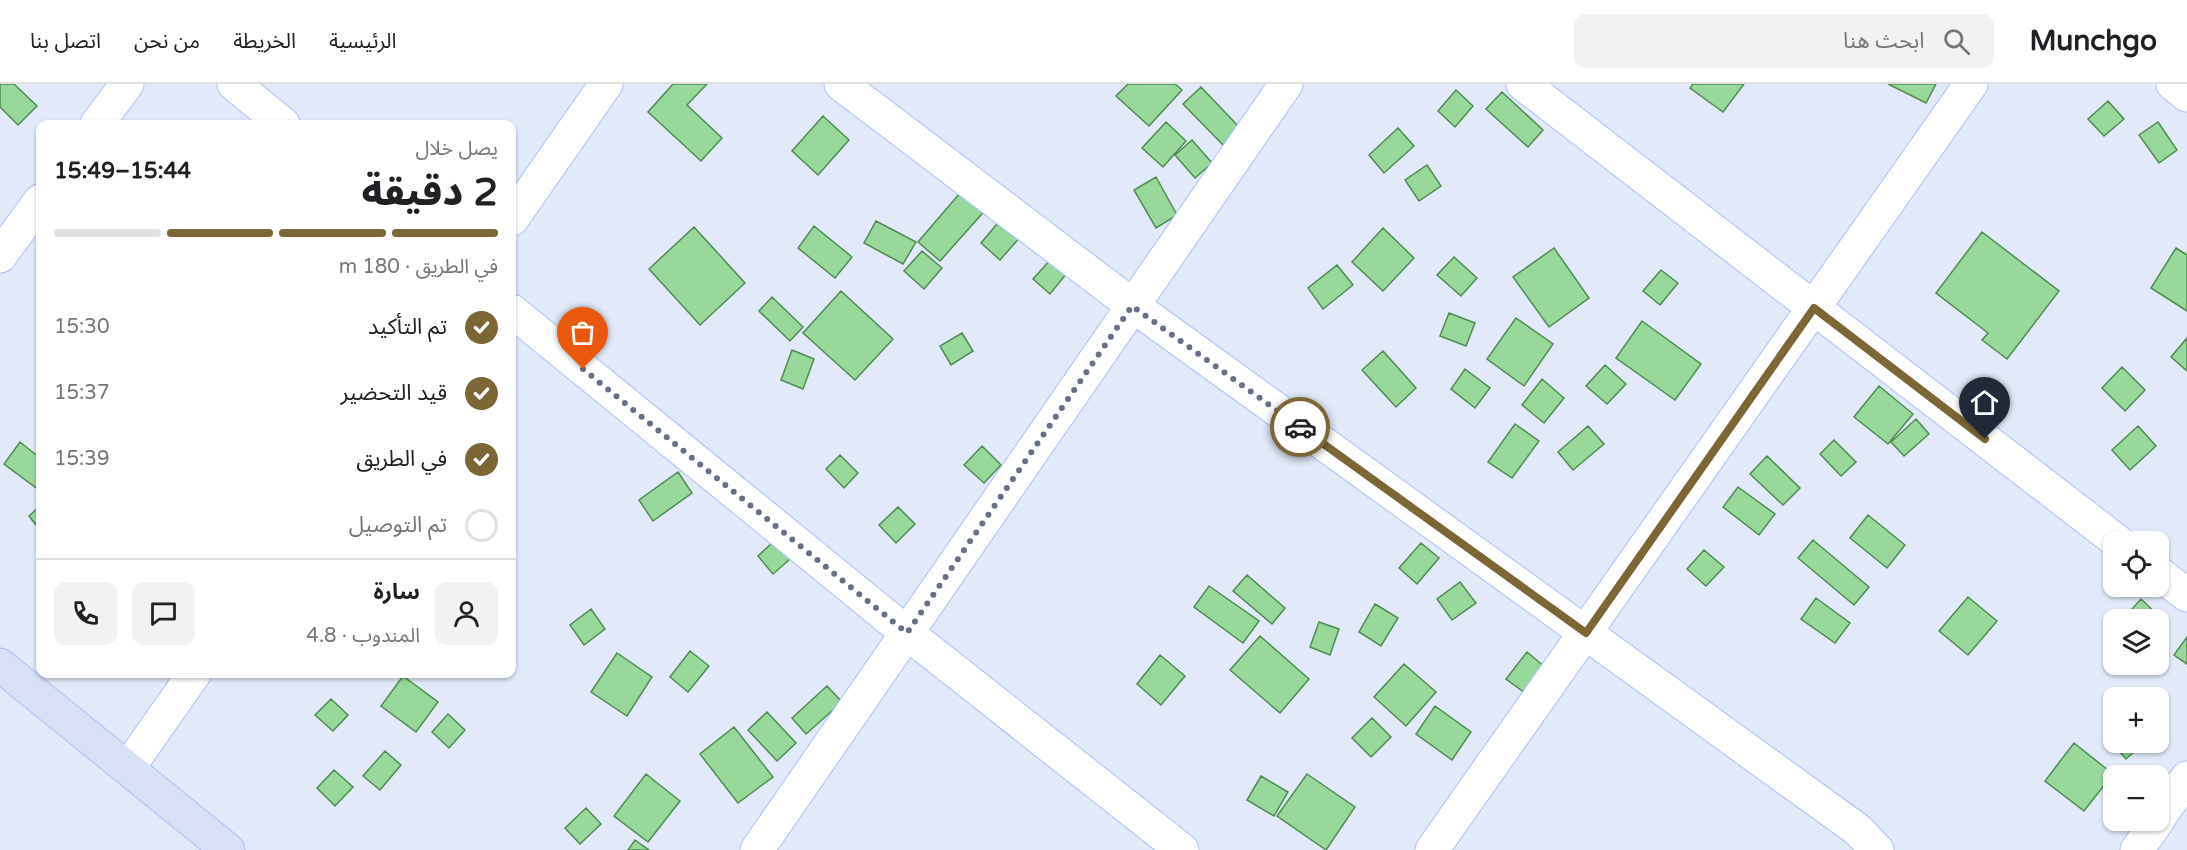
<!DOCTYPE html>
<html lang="ar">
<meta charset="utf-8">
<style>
body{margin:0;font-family:"Varela Round","Noto Sans Arabic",sans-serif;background:#f2f2f2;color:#202124;direction:rtl;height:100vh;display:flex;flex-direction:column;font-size:22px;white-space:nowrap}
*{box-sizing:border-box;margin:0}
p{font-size:20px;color:#757577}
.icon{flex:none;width:33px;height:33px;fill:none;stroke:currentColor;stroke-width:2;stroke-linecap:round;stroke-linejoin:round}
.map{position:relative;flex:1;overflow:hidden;direction:ltr}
.sheet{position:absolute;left:36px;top:36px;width:480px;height:558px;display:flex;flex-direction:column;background:#fff;border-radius:12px;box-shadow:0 2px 4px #0004;direction:rtl}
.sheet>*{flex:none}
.tools{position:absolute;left:2103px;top:447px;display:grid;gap:12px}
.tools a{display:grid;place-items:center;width:66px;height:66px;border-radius:12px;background:#fff;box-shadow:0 2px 4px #0004;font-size:30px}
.pin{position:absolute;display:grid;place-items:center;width:51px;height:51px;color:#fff;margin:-62px -26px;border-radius:50% 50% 50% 0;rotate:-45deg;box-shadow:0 0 6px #0007}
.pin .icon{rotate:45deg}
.courier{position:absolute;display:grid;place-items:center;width:60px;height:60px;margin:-30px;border:4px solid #7c6636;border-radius:50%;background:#fff;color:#222;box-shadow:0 2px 8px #0007}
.overview em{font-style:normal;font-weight:800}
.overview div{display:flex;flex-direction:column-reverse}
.overview{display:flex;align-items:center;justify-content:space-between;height:102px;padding:0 18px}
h1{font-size:39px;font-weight:800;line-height:45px}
.bar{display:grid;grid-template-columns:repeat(4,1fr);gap:9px 6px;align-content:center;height:72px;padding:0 18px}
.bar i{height:8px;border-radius:4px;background:#e0e0e0}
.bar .on{background:#7c6636}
.bar p{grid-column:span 4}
.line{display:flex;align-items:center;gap:15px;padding:0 18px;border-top:2px solid #e0e0e0}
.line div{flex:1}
.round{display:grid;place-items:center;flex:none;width:63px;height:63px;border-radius:12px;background:#f2f2f2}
ol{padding:0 18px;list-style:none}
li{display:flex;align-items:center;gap:18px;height:66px}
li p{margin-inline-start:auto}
li .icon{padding:6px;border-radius:50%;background:#7c6636;color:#fff;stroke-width:4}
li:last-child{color:#757577}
li i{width:33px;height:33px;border:3px solid #e0e0e0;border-radius:50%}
header{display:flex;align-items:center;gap:36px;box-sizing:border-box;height:84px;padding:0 30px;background:#fff;border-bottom:2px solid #e0e0e0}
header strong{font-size:28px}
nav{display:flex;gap:33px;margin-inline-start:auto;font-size:21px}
.search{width:420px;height:54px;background:#f2f2f2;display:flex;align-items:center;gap:15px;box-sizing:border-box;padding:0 21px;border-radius:12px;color:#757577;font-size:22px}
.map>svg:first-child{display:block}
.building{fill:#98d99b;stroke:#4e8c52;stroke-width:1.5}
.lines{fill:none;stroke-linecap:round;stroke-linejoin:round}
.street-casing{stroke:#a7c1fb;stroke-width:35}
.secondary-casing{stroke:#a7c1fb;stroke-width:35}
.street{stroke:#fff;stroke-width:33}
.secondary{stroke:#d7e0f5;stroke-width:33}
.done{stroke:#667189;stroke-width:6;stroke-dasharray:0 10.8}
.route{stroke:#7c6636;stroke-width:8}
</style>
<header>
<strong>Munchgo</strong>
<div class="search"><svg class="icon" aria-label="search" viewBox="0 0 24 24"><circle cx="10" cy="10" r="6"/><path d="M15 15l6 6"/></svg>ابحث هنا</div>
<nav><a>الرئيسية</a><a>الخريطة</a><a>من نحن</a><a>اتصل بنا</a></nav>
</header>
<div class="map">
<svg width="2187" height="766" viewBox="0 0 2187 766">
<rect width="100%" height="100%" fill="#e2eaf9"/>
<path class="building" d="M0,0H14L37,22L18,41L0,23Z
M673,0H707L687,21L722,54L701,77L648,28Z
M1128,0H1175L1182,6L1149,42L1116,12Z
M1693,0H1744L1723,28L1690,4Z
M1888,0H1936L1926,19Z
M1201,3L1240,44L1223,61L1183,20Z
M1456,6L1473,22L1455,43L1438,27Z
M1502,8L1543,46L1528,63L1486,25Z
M2108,17L2124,35L2104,52L2088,35Z
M823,32L849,56L818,91L792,67Z
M1166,38L1186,57L1163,83L1142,64Z
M2158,38L2177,66L2159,79L2139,51Z
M1398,44L1414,62L1384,89L1369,71Z
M1192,56L1212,79L1195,94L1175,71Z
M1427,81L1441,102L1419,117L1405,96Z
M1156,93L1177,131L1156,144L1134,106Z
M966,102L989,122L940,177L918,158Z
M1002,134L1022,151L1000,176L981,159Z
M876,137L916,158L903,180L864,159Z
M814,142L852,173L835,194L798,164Z
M694,143L745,199L700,241L649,185Z
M1383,144L1414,174L1383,207L1352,178Z
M1982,148L2059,207L2007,275L1982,256L1988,249L1936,209Z
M1554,164L1589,214L1549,243L1513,193Z
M2176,164L2187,171V227L2151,204Z
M922,167L942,184L924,205L904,187Z
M1454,173L1477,194L1461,212L1437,191Z
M1051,175L1067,189L1050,210L1033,195Z
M1337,181L1353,201L1323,225L1308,204Z
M1661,186L1678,199L1660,221L1643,207Z
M841,207L893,255L855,296L803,249Z
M772,213L803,243L790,257L759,227Z
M1449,229L1475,239L1466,262L1440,252Z
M1516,234L1553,260L1524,302L1487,275Z
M1642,237L1701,280L1675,316L1616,274Z
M962,249L973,267L951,281L940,262Z
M2187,254V287L2171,273Z
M792,266L814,275L803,305L781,296Z
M1383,267L1416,304L1396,323L1362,286Z
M1605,281L1626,300L1607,320L1586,302Z
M2122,283L2145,306L2125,327L2102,304Z
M1465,285L1490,304L1475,324L1451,305Z
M1542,295L1564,314L1544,339L1522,321Z
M1879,302L1913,330L1888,360L1854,333Z
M1916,335L1929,350L1904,372L1891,358Z
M1515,340L1539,357L1512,394L1488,378Z
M1588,342L1604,360L1573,386L1558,368Z
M2138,342L2156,362L2130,386L2112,366Z
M1834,356L1856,378L1841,392L1820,370Z
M20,358L40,374L39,406L4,380Z
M982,362L1001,381L984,399L964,381Z
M840,371L858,389L844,404L826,385Z
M1767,372L1800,404L1783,421L1750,390Z
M678,388L692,409L653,437L639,416Z
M1738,403L1775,430L1759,451L1723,423Z
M40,422V446L29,432Z
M898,423L915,440L896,459L879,441Z
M1868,431L1905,461L1887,484L1850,454Z
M1813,456L1869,503L1854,521L1798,474Z
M774,457L790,475L773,490L758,472Z
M1421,459L1439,474L1417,500L1399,484Z
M1704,466L1724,483L1706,502L1687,485Z
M1247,491L1285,524L1272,540L1233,507Z
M1460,498L1476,519L1452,536L1437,515Z
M1209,502L1259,537L1243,559L1194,523Z
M1968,513L1997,537L1968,571L1939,547Z
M1816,514L1850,539L1835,559L1801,535Z
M2141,515L2160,533L2158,536H2122Z
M1375,520L1398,534L1381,562L1359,548Z
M591,525L605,545L584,561L570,541Z
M1319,538L1339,545L1330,571L1310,563Z
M1260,552L1309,595L1280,629L1230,586Z
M2187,553V580L2174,571Z
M690,567L709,582L688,608L670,593Z
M1527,568L1546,584L1525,609L1506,595Z
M617,569L652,593L627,632L591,608Z
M1160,571L1185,592L1161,621L1137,600Z
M1404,580L1436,608L1406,642L1374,613Z
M403,592L438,618L416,648L381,622Z
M827,602L842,618L806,650L792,634Z
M331,615L348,631L333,647L315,631Z
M1435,622L1471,648L1452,676L1416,650Z
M767,628L796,659L777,677L748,646Z
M448,630L465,646L449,664L432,648Z
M1372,634L1391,653L1371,673L1352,654Z
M734,643L773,693L738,719L700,670Z
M2114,654V658H2145L2126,675L2110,657Z
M2074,659L2113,690L2084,727L2045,697Z
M385,667L401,681L380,706L363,692Z
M334,686L353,703L335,722L317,704Z
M646,690L680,717L648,758L614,732Z
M1307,690L1355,723L1326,766L1277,732Z
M1261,692L1288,708L1274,732L1247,716Z
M586,724L601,740L580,760L565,744Z
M635,756L649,766H628Z"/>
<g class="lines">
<defs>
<path id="street" d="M234,0L283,40
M841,0L1132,221L1858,746L1877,766
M1523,0L2118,458
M2173,0L2187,11
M97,40L127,0
M512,135L606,0
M0,172L40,117
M512,227L907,549L1182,766
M2158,489L2187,511
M128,684L194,590
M2158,735L2187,694
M757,766L1286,0
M1432,766L1971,0
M2137,766L2158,736"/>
<path id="secondary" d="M0,581L228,766"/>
</defs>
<use href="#street" class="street-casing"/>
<use href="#secondary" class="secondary-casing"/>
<use href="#street" class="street"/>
<use href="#secondary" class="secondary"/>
</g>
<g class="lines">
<path class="done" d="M583,285L907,549L1132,222L1300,343"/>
<path class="route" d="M1300,343L1586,549L1814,224L1985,355"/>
</g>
</svg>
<div class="tools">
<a><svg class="icon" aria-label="locate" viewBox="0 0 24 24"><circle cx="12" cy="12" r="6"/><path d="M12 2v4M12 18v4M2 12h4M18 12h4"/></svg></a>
<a><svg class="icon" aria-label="layers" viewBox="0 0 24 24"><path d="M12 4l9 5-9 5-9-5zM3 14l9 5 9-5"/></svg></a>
<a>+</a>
<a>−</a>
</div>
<div class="pin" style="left:583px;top:285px;background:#ea580c"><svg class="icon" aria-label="bag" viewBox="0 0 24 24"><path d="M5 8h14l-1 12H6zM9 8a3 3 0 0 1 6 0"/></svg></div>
<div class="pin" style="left:1985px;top:355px;background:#1f2937"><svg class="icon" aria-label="home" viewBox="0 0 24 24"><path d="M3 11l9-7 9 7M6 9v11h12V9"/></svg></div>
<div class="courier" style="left:1300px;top:343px"><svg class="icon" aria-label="car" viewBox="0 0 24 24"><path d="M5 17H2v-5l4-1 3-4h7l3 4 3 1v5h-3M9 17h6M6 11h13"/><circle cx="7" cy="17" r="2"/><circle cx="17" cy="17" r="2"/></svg></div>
<section class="sheet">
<div class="overview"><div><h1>2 دقيقة</h1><p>يصل خلال</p></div><em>15:44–15:49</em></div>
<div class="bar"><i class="on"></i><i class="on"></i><i class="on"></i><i></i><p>في الطريق · 180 m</p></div>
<ol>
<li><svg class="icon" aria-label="check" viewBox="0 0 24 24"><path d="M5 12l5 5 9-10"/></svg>تم التأكيد<p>15:30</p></li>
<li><svg class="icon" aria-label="check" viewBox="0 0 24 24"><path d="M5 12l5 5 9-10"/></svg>قيد التحضير<p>15:37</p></li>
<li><svg class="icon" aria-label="check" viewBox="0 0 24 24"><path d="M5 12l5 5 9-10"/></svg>في الطريق<p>15:39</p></li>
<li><i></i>تم التوصيل</li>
</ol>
<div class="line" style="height:108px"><a class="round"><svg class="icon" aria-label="person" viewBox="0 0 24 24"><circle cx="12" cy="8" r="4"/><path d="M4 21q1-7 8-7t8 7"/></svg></a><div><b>سارة</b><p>المندوب · 4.8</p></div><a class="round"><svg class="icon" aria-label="chat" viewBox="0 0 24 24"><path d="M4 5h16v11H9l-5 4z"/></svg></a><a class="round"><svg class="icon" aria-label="phone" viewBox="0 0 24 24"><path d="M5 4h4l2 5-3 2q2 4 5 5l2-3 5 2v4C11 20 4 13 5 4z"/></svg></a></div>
</section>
</div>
